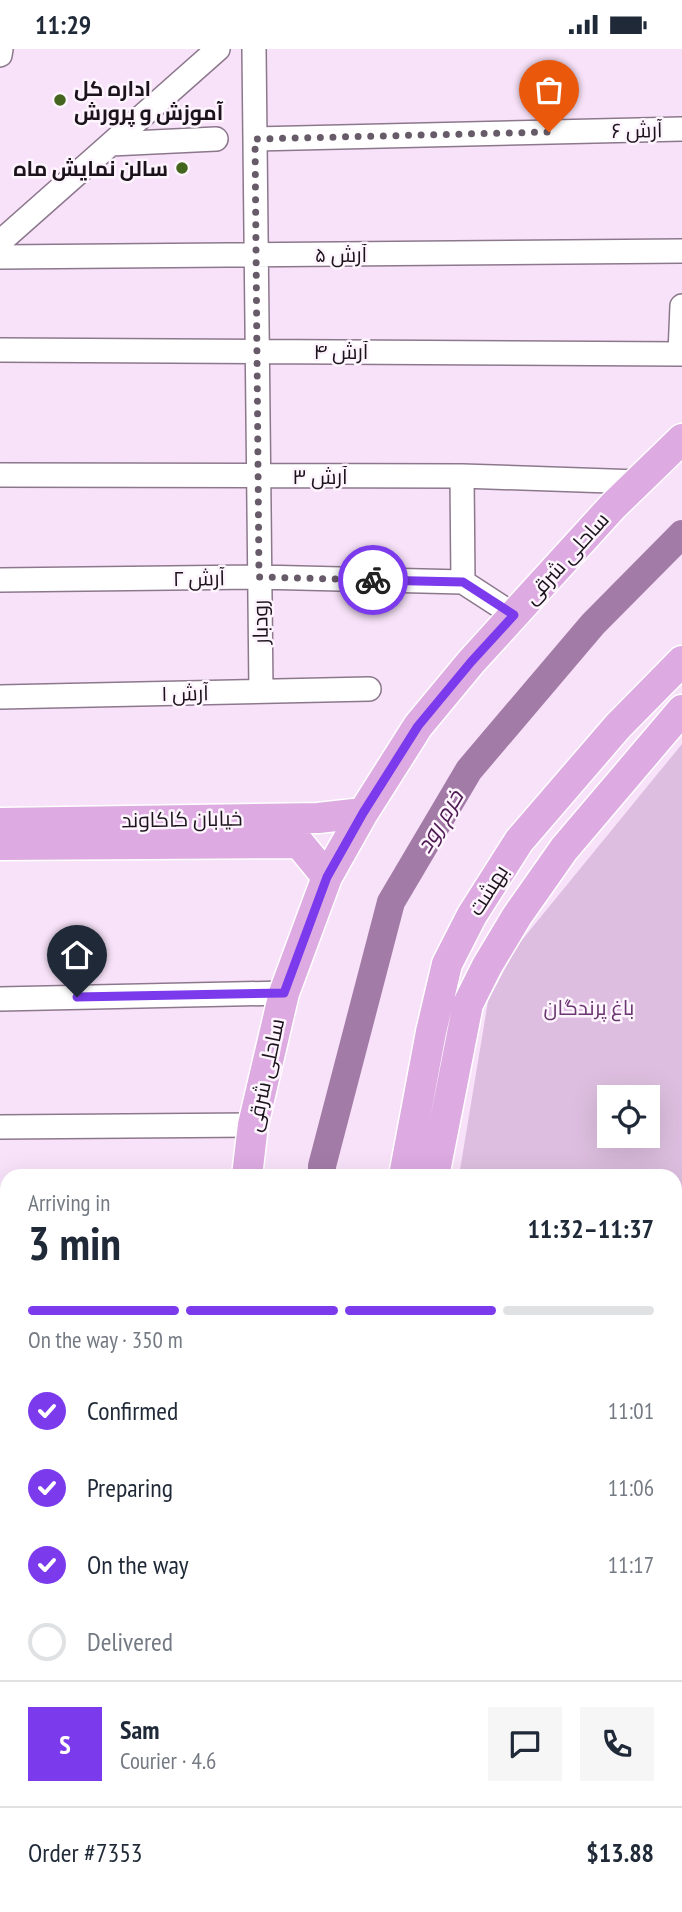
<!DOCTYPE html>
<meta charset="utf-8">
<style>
body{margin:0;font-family:"PT Sans Narrow",Cairo,sans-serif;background:#f6f6f7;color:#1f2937;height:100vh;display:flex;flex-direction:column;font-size:26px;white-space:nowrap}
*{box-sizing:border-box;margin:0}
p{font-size:23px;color:#747a83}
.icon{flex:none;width:38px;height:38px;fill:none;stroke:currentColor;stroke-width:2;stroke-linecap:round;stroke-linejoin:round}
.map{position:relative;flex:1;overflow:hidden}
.drawer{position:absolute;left:0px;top:1120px;width:682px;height:744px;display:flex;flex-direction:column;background:#fff;border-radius:21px 21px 0 0;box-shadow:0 7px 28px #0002}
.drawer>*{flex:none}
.buttons{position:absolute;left:597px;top:1036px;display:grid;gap:14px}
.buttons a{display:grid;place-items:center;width:63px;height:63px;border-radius:0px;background:#fff;box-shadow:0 7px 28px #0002;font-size:35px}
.pin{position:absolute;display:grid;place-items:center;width:60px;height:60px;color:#fff;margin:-72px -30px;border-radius:50% 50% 50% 0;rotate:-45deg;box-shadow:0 0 7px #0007}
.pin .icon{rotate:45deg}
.courier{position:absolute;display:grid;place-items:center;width:70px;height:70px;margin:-35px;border:5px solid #7c3aed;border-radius:50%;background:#fff;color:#222;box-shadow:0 2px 9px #0007}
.overview em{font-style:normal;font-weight:800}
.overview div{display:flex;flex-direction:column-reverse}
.overview{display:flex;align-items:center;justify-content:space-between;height:119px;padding:0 28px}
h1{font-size:46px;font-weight:800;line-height:52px}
.bar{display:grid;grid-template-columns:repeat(4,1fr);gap:10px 7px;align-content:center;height:84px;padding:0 28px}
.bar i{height:9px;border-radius:5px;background:#e0e1e3}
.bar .selected{background:#7c3aed}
.bar p{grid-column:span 4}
.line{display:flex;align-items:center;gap:18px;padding:0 28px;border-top:2px solid #e0e1e3}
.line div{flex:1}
.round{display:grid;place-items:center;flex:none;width:74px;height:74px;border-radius:0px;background:#f6f6f7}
ol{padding:0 28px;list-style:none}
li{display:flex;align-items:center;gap:21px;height:77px}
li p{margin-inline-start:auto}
li .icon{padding:7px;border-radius:50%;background:#7c3aed;color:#fff;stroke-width:4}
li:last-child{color:#747a83}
li i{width:38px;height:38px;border:4px solid #e0e1e3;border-radius:50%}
.status{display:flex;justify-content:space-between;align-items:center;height:49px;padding:0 35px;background:#fff;direction:ltr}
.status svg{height:19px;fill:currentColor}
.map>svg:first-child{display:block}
.cemetery{fill:url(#cemetery-stones)}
.park{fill:#ddbee0;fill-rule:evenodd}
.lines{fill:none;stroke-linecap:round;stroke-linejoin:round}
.river{stroke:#a37ba7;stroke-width:28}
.minor-casing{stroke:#8c788d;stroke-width:26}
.major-casing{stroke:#fff;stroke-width:33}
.minor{stroke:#fff;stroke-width:23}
.major{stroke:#ddaae2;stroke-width:30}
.done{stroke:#685b69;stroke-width:7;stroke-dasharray:0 12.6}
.route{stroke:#7c3aed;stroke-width:9}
.poi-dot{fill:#43651d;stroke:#fdf4fe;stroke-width:2.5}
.labels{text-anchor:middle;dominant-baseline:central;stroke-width:5;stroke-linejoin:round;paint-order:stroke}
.poi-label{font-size:21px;font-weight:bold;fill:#1b131b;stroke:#fdf4fe;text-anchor:start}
.street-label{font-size:21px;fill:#1b131b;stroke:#fdf4fe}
.park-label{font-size:21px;fill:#6a3770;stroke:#fdf4fe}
.water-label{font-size:23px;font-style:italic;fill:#4d1a52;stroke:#fdf4fe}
</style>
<div class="status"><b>11:29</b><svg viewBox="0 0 49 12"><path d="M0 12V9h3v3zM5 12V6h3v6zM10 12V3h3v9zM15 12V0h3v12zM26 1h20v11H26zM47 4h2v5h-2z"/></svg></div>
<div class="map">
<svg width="682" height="1863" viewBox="0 0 682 1863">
<defs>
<pattern id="cemetery-stones" width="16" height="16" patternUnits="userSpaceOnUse" patternTransform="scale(1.75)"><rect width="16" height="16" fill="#ddbee0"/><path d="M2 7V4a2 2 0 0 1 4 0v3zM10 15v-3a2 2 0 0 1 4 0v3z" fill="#bda2c0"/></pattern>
</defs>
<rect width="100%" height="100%" fill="#f8e2f9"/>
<path class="cemetery" d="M682,1266V1715L676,1716V1271Z"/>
<path class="park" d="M682,695V1244L676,1249V1127H459L488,952L517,897ZM609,1048H648V1087H609Z"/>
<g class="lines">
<path class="river" d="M322,1127V1117L391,853L469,721L593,575L682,485
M12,1863L15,1857"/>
<defs>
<path id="minor" d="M254,0L261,642
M0,6L1,0
M255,90L682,80
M111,95L216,90
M0,193L218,0
M0,208L682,202
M0,301L682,305
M680,304L682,257
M0,426L462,427L639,433
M462,427L463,533
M0,531L259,528L463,533L514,566
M0,648L369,640
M0,950L284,944
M0,1078L253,1076
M0,1213H7
M676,1268L682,1263
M0,1339H7
M0,1490H7
M319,1863L320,1857
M436,1863L440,1857
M476,1863L479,1857"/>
<path id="major" d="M0,774L318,769L363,764
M0,796L299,794L327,828
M247,1127L253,1076L284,944L327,828L363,764L418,677L471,613L613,457L682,390
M404,1127L431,983L447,915L472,866L519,792L618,677L682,612
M434,1127L468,955L487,917L517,867L564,800L682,661
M676,1371L682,1365
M0,1691L7,1677
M89,1863L92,1857
M122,1863L125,1857
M173,1863L178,1857
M229,1863L231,1857"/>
</defs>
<use href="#minor" class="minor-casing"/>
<use href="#major" class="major-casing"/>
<use href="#minor" class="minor"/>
<use href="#major" class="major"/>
</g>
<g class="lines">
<path class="done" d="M373,531L259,528L255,90L549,83"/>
<path class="route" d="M77,948L284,944L327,828L363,764L418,677L471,613L514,566L463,533L373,531"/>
</g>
<g class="poi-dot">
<circle cx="60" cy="51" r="7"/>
<circle cx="182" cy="119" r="7"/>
</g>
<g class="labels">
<g class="poi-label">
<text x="74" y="39">اداره کل<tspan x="74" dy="24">آموزش و پرورش</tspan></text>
<text x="168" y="119" text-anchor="end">سالن نمایش ماه</text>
</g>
<g class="street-label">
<text transform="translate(637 81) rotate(-1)">آرش ۶</text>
<text x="341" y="205">آرش ۵</text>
<text x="341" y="302">آرش ۴</text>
<text x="320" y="427">آرش ۳</text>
<text transform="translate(566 509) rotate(-48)">ساحلی شرقی</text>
<text transform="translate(199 529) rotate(-1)">آرش ۲</text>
<text transform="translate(260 573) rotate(-91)">رودبار</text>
<text transform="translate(185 644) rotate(-1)">آرش ۱</text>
<text transform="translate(182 770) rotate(-1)">خیابان کاکاوند</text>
<text transform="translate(488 841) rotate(-58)">بهشت</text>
<text transform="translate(265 1026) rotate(-78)">ساحلی شرقی</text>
</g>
<g class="park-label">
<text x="589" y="958">باغ پرندگان</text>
</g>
<g class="water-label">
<text transform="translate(439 772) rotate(-59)">خرم رود</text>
</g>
</g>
</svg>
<div class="buttons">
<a><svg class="icon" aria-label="locate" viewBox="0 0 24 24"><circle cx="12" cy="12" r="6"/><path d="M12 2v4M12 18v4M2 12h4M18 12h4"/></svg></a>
</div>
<div class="pin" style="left:549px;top:83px;background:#ea580c"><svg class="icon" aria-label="bag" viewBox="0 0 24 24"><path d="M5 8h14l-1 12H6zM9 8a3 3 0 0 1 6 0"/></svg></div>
<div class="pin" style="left:77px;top:948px;background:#1f2937"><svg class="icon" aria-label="home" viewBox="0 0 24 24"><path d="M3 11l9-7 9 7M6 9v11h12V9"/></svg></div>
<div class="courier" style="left:373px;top:531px"><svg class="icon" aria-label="bike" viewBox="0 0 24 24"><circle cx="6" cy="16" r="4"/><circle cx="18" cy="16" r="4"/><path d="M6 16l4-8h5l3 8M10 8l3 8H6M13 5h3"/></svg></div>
<section class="drawer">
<div class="overview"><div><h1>3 min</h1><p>Arriving in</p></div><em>11:32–11:37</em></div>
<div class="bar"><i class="selected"></i><i class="selected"></i><i class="selected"></i><i></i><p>On the way · 350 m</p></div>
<ol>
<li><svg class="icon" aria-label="check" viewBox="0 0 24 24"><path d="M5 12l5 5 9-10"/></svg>Confirmed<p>11:01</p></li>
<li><svg class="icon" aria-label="check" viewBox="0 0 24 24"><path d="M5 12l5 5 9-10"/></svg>Preparing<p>11:06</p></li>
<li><svg class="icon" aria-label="check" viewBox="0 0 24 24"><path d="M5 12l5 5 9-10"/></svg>On the way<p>11:17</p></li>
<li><i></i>Delivered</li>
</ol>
<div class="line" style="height:126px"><b class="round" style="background:#7c3aed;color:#fff">S</b><div><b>Sam</b><p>Courier · 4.6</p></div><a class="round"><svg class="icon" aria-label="chat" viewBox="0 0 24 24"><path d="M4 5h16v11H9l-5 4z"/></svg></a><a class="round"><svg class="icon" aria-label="phone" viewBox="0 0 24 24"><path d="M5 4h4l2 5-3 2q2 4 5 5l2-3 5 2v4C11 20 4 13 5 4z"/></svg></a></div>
<div class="line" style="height:91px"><div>Order #7353</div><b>$13.88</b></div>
</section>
</div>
